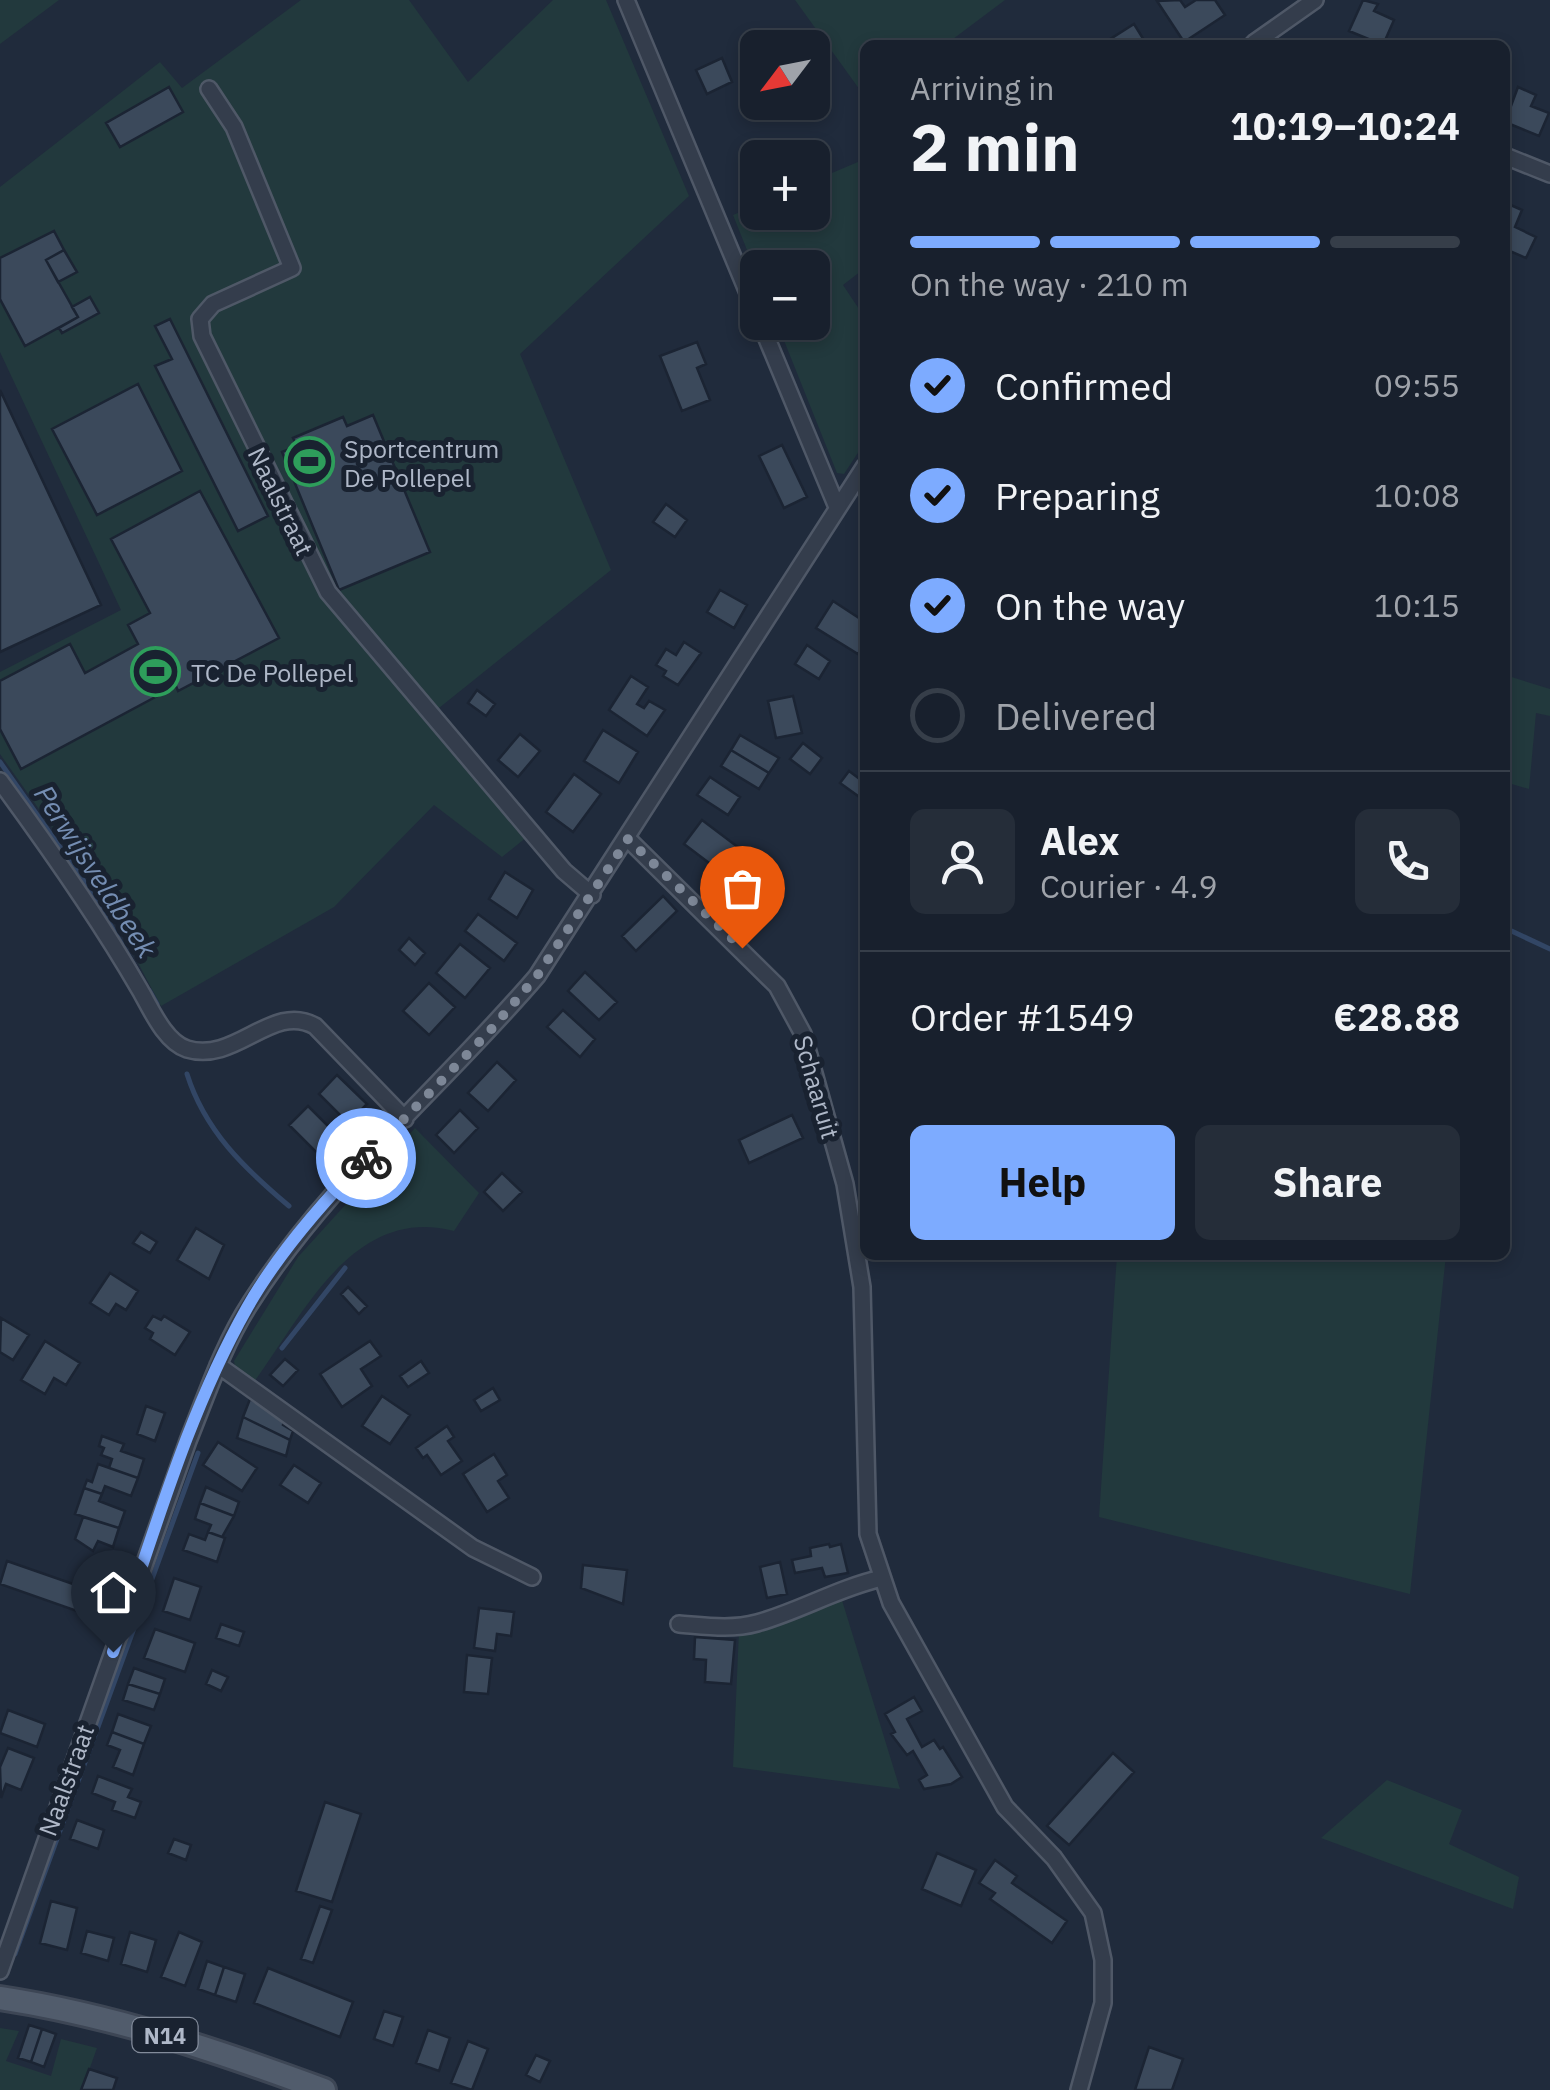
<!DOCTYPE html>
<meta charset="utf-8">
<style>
body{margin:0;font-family:"IBM Plex Sans",sans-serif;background:#252d39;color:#f1f3f6;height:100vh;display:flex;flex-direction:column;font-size:38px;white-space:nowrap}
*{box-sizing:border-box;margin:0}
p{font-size:32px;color:#9fa3aa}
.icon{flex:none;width:55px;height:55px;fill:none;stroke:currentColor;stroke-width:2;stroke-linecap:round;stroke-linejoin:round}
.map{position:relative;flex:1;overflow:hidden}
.details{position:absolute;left:860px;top:40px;width:650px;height:1220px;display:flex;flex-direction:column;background:#18202d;border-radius:15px;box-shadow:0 5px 15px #0003,0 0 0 2px #363e49}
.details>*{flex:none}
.needle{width:65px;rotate:238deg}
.fabs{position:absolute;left:740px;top:30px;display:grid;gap:20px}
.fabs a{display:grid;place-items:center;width:90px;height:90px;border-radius:15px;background:#18202d;box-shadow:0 5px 15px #0003,0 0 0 2px #363e49;font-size:50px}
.pin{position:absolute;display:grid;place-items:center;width:85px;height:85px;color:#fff;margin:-102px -42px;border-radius:50% 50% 50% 0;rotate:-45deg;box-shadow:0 0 10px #0007}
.pin .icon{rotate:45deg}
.courier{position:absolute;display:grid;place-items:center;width:100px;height:100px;margin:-50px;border:8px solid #7dabff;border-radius:50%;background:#fff;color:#222;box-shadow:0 2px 12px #0007}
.head em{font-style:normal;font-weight:700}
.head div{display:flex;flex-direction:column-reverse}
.head{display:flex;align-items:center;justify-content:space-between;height:170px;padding:0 50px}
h1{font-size:65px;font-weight:700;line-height:75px}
.bar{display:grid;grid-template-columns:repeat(4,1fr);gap:15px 10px;align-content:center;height:120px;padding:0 50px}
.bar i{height:12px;border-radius:8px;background:#363e49}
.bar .on{background:#7dabff}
.bar p{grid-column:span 4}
.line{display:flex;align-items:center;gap:25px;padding:0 50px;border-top:2px solid #363e49}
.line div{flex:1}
.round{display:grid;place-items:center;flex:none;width:105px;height:105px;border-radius:15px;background:#252d39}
ol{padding:0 50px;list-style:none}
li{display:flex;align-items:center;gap:30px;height:110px}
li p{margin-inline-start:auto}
li .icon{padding:10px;border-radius:50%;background:#7dabff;color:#111;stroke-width:4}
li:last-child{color:#9fa3aa}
li i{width:55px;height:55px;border:5px solid #363e49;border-radius:50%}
.cta{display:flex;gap:20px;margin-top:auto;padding:20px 50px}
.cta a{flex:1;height:115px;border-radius:15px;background:#7dabff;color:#111;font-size:40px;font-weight:700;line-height:115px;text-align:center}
.cta a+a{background:#252d39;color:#f1f3f6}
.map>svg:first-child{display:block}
.green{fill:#22393d}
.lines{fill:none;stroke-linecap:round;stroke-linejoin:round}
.stream{stroke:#324665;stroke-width:5}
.building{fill:#3b495b;stroke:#1b2433;stroke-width:2.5}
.minor-casing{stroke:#4f5867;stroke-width:20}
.primary-casing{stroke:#3d4655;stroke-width:28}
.minor{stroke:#343d4c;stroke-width:15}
.primary{stroke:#515c6c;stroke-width:22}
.done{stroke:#7d8797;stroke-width:10;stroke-dasharray:0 18}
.route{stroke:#7dabff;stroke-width:12}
.labels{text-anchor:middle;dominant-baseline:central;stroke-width:10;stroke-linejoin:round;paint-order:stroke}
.shield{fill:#192230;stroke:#828b9a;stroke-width:2.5}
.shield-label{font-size:22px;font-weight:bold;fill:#afb8c8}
.poi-label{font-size:25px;fill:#afb8c8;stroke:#192230;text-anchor:start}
.street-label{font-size:25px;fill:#afb8c8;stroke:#192230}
.water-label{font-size:28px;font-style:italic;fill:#748db2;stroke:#192230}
</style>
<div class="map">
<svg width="1550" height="2090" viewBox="0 0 1550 2090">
<rect width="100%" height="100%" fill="#202b3c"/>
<path class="green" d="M0,0H59L0,44Z
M301,0H409L468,82L553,0H606L689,196L520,354L611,570L439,708L538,828L502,857L434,805L334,907L161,1006L108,907L0,754V672L121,610L0,352V187L160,62L182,88Z
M795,0H1005L945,45H865V97Z
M865,159V268L843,285L865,318V442L844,474L837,473L777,323L812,322V268H758L757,275L733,215L757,205L758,212H812L813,181Z
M1505,675L1550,689V716L1536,713L1529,789L1505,782Z
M415,1128L479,1193L454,1231C353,1205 303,1315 254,1382L236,1371L234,1361L298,1257Z
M1117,1255H1446L1410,1594L1099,1517Z
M841,1597L900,1789L733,1767L739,1631Z
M1387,1780L1462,1810L1449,1844L1519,1877L1513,1909L1321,1838Z
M0,2028L19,2031L6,2061L51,2076L61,2039L97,2048L82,2090H0Z"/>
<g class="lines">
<path class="stream" d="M0,762L90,890L138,972
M1505,928L1550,949
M149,990L157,1004
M187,1074C205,1131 244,1168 289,1206
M282,1348L345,1268
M15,1954L198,1453"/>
</g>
<path class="building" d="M1180,0L1185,7L1196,0H1215L1225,15L1184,42L1157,1Z
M1363,0L1378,4L1374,11L1394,20L1383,45L1349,31Z
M1134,24L1147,45H1096L1107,41Z
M722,58L732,82L707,94L696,70Z
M169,87L183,112L120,147L106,123Z
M1518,87L1536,95L1531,106L1549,113L1539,136L1505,122Z
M1506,203L1522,210L1515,227L1536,237L1526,258L1505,249Z
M54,231L64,250L46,260L78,317L25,346L0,299V258Z
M64,250L77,272L58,282L46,260Z
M90,297L99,313L62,333L59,328L78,317L72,307Z
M170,319L268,516L238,531L155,366L172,359L155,326Z
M697,342L706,364L697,368L710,400L682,411L660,356Z
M138,384L182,471L97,515L52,429Z
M0,390L101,605L0,652Z
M373,415L430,552L339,590L282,452L297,446L293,438L343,417L347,426Z
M782,445L807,497L784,508L759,456Z
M200,491L279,638L178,691L176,686L21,769L0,729V681L70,644L85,673L138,644L128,625L150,613L111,539Z
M666,504L687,520L675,537L653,522Z
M720,590L747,605L734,628L707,612Z
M833,601L865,622V643L858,654L816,628Z
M684,642L701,653L678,685L663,676L666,671L656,665L666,649L676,655Z
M807,645L830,661L819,679L795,664Z
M631,676L648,687L637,704L644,708L649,701L665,710L647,736L609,710Z
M477,690L495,704L486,716L468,703Z
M793,696L802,733L776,738L768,701Z
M603,730L638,752L619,783L584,761Z
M520,734L540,751L518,777L498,760Z
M740,735L779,758L769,773L731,750Z
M803,743L822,758L810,774L790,759Z
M731,750L769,773L759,789L721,766Z
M849,771L865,783V801L840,783Z
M574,774L601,794L573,832L546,812Z
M710,777L740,797L728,815L697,795Z
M702,820L747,854L729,878L684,844Z
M505,872L533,890L517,918L489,899Z
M730,891L745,907L737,915L721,900Z
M663,896L677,911L636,951L622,936Z
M478,914L517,943L504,961L465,931Z
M409,938L425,953L415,965L399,950Z
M460,944L490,968L465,998L436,973Z
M585,972L617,1002L599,1020L568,991Z
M429,983L455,1007L429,1035L403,1011Z
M563,1010L595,1039L580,1057L547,1027Z
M497,1062L516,1080L488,1111L468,1093Z
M337,1075L367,1104L348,1123L319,1094Z
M308,1106L337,1135L318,1154L289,1125Z
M460,1110L478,1128L454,1153L436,1135Z
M792,1115L803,1138L749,1163L739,1140Z
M502,1173L522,1192L503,1211L484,1192Z
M196,1228L224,1245L209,1279L177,1260Z
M141,1232L157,1242L150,1253L133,1243Z
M110,1273L138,1291L126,1310L116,1304L109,1315L90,1303Z
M348,1287L367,1306L359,1314L341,1294Z
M153,1316L161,1320L164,1316L190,1332L175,1355L150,1339L153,1333L145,1328Z
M1,1318L29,1335L13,1360L0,1352Z
M45,1341L80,1363L66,1385L54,1378L45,1394L21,1380Z
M370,1341L381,1356L361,1369L372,1386L342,1407L320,1374Z
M285,1359L298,1370L283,1386L270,1375Z
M421,1361L429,1373L408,1387L400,1376Z
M493,1388L500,1400L481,1411L474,1400Z
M382,1396L410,1415L390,1444L362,1426Z
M250,1399L285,1417L283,1425L293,1431L290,1440L243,1417Z
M146,1406L165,1413L155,1441L137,1434Z
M243,1417L290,1440L286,1456L237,1438Z
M447,1426L454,1437L448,1441L462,1461L441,1475L427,1455L423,1458L416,1448Z
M102,1436L124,1444L121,1451L144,1459L138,1478L109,1468L112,1459L101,1455L104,1448L99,1446Z
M218,1442L257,1468L242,1491L203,1465Z
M494,1454L507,1475L498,1481L509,1498L487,1512L463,1474Z
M98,1464L138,1478L131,1496L105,1486L102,1494L84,1488L87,1480L92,1482Z
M294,1465L321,1483L308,1503L280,1485Z
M206,1487L239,1502L234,1516L200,1503Z
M84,1488L102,1494L99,1501L125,1511L119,1528L75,1514Z
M200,1503L234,1516L222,1537L208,1532L211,1525L195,1519Z
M83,1517L119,1528L113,1547L98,1541L93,1551L75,1539Z
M208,1532L225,1538L217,1562L183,1550L189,1534L205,1540Z
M829,1544L830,1547L841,1544L848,1573L825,1577L822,1568L795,1573L792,1560L811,1556L810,1548Z
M7,1561L99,1593L91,1616L0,1584Z
M780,1562L787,1594L767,1598L760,1567Z
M583,1565L627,1570L623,1604L581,1588Z
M174,1578L201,1587L190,1620L163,1611Z
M479,1608L514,1612L511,1636L497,1634L495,1651L474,1648Z
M221,1624L244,1632L239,1646L216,1638Z
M155,1629L195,1643L185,1672L144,1658Z
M695,1637L735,1640L731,1684L705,1682L706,1660L694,1659Z
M467,1655L492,1658L488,1694L464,1692Z
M134,1668L165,1679L160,1694L128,1684Z
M212,1670L228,1677L221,1691L206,1684Z
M128,1684L160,1694L154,1710L123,1700Z
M914,1697L922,1711L907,1719L922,1747L934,1740L940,1749L943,1747L962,1777L951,1784L924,1789L919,1780L927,1775L913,1751L907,1755L891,1734L895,1732L885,1714Z
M8,1710L45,1724L37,1747L0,1733Z
M118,1714L151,1726L144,1744L112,1732Z
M112,1732L144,1744L133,1775L113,1767L120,1750L107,1745Z
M8,1748L34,1758L21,1790L6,1784L1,1798L0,1767Z
M1113,1753L1134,1772L1069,1845L1047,1826Z
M98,1776L132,1789L128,1797L141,1802L135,1818L112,1810L115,1802L92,1793Z
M325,1802L361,1814L332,1902L296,1891Z
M77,1820L104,1830L98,1849L70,1839Z
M174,1839L191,1845L186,1860L168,1853Z
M937,1853L976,1870L961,1906L922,1889Z
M995,1860L1017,1876L1012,1883L1067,1921L1052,1943L990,1899L995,1893L979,1883Z
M51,1901L77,1908L67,1950L40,1943Z
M320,1906L332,1910L313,1963L301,1959Z
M87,1931L114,1938L108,1961L81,1953Z
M130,1932L156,1940L147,1972L121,1964Z
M179,1932L202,1942L185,1986L161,1977Z
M207,1961L224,1967L215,1995L198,1989Z
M224,1967L245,1974L236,2002L215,1995Z
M268,1968L353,2002L340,2037L254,2003Z
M384,2011L403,2017L393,2046L374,2039Z
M29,2025L42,2029L31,2062L18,2058Z
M42,2029L56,2034L44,2067L31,2062Z
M428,2030L450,2038L439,2071L416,2063Z
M468,2041L488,2049L472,2090L451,2083Z
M1149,2047L1183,2059L1172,2090H1135Z
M536,2055L550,2061L540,2082L526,2075Z
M89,2069L117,2078L113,2090H81Z"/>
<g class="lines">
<defs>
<path id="minor" d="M626,0L758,317
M1254,43L1315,0
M209,89L234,127L292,268L213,304L200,319L202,336L328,592L564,871L592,895
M1505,156L1550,174
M760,322L837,507
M0,781C50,849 98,917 140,990C151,1009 165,1042 187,1049C236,1064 272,1002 315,1026L405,1119
M628,839L777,986L803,1034L845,1184L862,1287L868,1534L891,1603L1005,1807L1054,1858L1093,1913L1103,1960V2003L1079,2090
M218,1365L473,1548L532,1577
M679,1624C705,1626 732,1630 757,1623C800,1611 838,1588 882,1578
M0,1971L188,1441C207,1394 223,1345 251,1302C329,1180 443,1086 537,976L865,466"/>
<path id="primary" d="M0,1998C112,2015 218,2051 324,2090"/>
</defs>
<use href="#minor" class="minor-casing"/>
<use href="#primary" class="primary-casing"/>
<use href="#minor" class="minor"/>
<use href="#primary" class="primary"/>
</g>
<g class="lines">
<path class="done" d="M366,1158L488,1033L537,976L628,839L742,948"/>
<path class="route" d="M113,1652C153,1537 187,1414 247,1308C278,1253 322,1203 366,1158"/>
</g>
<defs>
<symbol id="stadium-ring" viewBox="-11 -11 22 22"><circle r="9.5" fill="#192230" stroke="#2e9e5b" stroke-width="1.5"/><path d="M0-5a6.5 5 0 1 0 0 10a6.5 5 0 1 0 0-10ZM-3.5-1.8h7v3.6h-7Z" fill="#2e9e5b"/></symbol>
</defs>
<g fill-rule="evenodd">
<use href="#stadium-ring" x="282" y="434" width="55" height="55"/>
<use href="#stadium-ring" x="128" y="644" width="55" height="55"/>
</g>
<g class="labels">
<rect class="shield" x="132.5" y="2018" width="65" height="34" rx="8"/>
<g class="shield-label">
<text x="165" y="2035">N14</text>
</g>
<g class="poi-label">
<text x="344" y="448">Sportcentrum<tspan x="344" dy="29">De Pollepel</tspan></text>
<text x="191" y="672">TC De Pollepel</text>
</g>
<g class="street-label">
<text transform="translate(281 501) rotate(64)">Naalstraat</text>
<text transform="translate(817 1087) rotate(74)">Schaaruit</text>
<text transform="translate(66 1780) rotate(-70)">Naalstraat</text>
</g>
<g class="water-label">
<text transform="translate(96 871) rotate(57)">Perwijsveldbeek</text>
</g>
</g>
</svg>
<div class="fabs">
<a><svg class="needle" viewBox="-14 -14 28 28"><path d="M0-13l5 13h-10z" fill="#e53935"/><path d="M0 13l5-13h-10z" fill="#9fa3aa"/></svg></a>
<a>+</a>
<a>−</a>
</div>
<div class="pin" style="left:742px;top:948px;background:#ea580c"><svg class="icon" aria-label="bag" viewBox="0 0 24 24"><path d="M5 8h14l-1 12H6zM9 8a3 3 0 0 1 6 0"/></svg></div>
<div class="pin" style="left:113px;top:1652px;background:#1f2937"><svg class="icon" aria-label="home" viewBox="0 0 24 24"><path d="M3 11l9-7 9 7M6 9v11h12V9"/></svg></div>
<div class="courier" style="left:366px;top:1158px"><svg class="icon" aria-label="bike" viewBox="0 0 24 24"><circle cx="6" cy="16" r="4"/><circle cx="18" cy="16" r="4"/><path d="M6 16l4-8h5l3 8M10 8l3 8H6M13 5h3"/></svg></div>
<section class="details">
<div class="head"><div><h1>2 min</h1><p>Arriving in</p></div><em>10:19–10:24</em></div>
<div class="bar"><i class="on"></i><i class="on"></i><i class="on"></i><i></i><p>On the way · 210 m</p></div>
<ol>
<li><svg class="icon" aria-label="check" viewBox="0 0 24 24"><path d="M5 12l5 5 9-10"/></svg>Confirmed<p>09:55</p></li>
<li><svg class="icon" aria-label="check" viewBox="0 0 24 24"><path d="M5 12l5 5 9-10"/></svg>Preparing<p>10:08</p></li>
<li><svg class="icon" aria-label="check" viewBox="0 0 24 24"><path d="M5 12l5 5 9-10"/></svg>On the way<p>10:15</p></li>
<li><i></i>Delivered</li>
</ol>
<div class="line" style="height:180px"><a class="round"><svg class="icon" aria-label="person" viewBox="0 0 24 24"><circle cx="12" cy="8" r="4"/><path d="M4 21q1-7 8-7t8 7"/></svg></a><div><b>Alex</b><p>Courier · 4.9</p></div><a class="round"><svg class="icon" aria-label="phone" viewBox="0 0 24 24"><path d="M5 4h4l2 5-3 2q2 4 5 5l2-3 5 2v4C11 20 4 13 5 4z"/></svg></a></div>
<div class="line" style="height:130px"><div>Order #1549</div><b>€28.88</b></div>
<div class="cta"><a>Help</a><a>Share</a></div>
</section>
</div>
